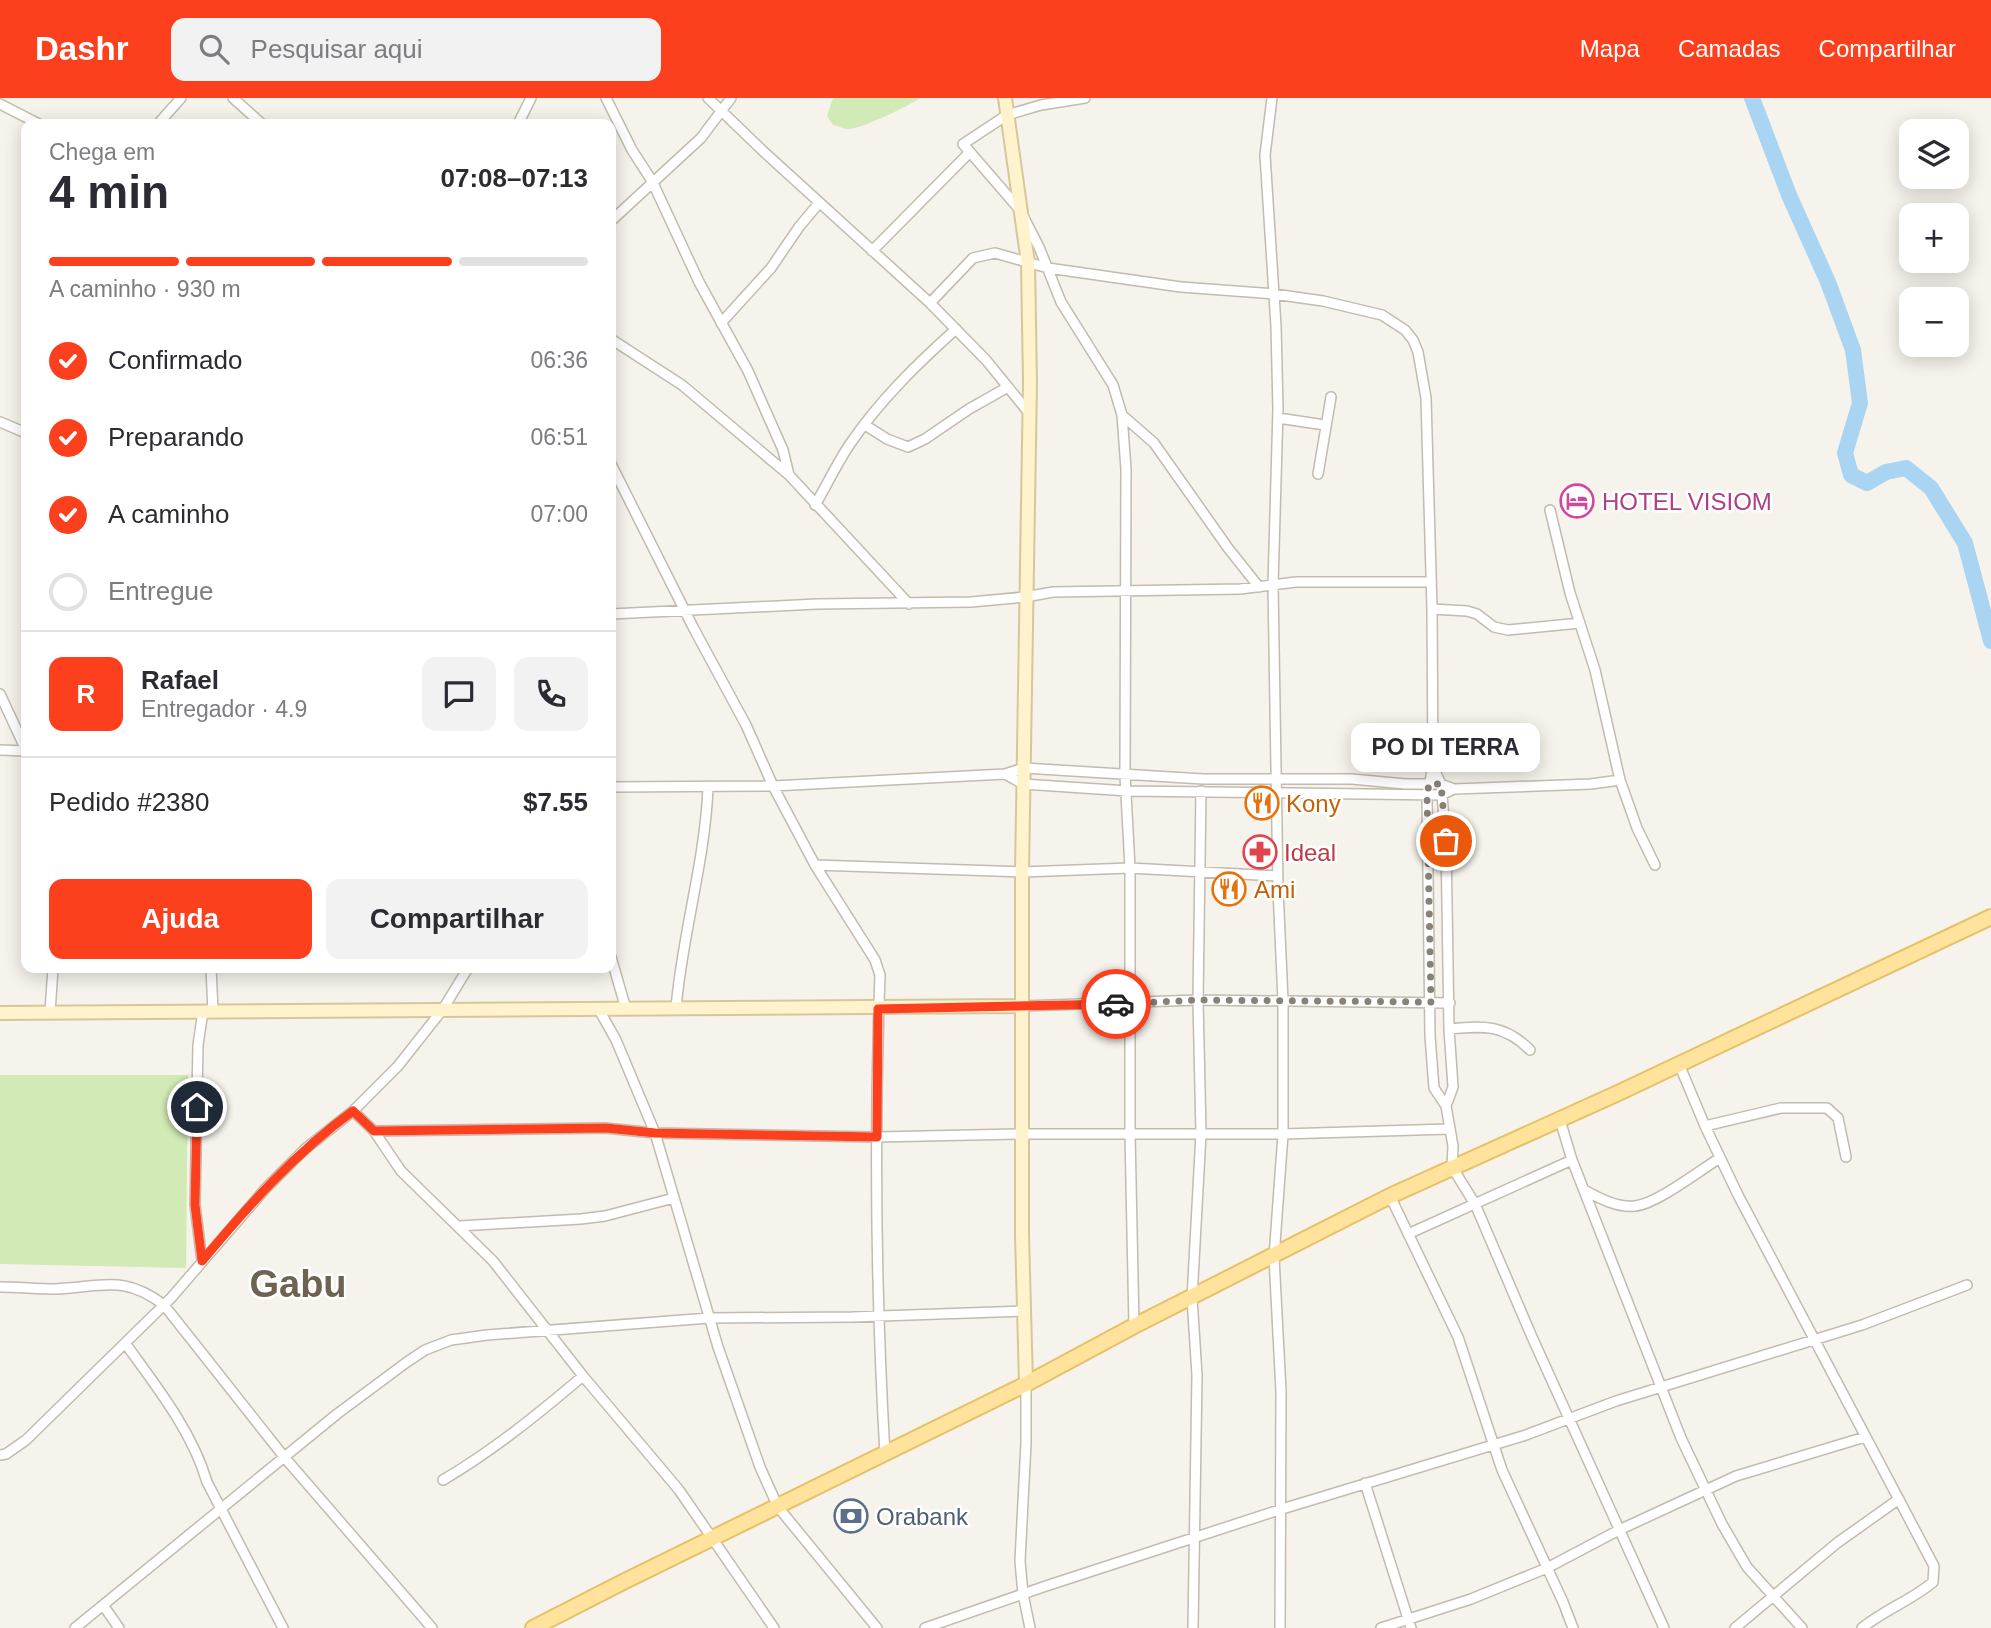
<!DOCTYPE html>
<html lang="pt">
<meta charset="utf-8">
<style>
body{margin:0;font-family:Arial,sans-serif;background:#f2f2f3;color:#2b2b33;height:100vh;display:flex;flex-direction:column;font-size:26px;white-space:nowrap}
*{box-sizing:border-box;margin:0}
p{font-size:23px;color:#7c7c81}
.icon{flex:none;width:38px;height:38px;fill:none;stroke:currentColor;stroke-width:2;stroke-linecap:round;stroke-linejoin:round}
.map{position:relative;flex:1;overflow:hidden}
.sheet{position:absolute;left:21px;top:21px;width:595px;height:854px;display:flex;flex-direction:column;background:#fff;border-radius:14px;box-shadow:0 4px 18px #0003}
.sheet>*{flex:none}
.buttons{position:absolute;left:1899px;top:21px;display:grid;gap:14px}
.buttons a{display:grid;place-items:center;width:70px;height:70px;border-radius:14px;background:#fff;box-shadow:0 4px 18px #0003;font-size:35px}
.pin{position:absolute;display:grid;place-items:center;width:60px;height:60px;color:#fff;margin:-30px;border:4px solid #fff;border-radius:50%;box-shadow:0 2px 7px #0007}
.courier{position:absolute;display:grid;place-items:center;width:70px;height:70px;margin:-35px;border:5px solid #fc3f1d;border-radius:50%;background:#fff;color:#222;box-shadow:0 2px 9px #0007}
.bubble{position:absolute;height:49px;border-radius:14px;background:#fff;box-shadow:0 4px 18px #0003;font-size:23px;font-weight:700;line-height:49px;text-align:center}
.head em{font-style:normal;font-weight:700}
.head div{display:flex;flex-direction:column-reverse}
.head{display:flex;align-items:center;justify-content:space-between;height:119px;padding:0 28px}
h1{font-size:46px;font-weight:700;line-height:52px}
.bar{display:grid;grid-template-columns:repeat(4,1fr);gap:10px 7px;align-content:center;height:84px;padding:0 28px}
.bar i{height:9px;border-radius:5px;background:#e1e1e2}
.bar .selected{background:#fc3f1d}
.bar p{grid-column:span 4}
.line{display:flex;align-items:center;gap:18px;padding:0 28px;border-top:2px solid #e1e1e2}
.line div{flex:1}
.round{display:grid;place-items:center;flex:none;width:74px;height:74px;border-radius:14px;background:#f2f2f3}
ol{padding:0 28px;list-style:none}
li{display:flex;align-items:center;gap:21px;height:77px}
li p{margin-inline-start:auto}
li .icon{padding:7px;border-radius:50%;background:#fc3f1d;color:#fff;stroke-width:4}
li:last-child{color:#7c7c81}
li i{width:38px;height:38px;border:4px solid #e1e1e2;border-radius:50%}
.action{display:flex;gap:14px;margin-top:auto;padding:14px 28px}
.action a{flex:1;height:80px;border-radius:14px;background:#fc3f1d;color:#fff;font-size:28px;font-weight:700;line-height:80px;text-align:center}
.action a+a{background:#f2f2f3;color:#2b2b33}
header{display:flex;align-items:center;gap:42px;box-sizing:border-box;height:98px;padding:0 35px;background:#fc3f1d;color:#fff}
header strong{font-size:33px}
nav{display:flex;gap:38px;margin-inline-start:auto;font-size:24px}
.search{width:490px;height:63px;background:#f2f2f3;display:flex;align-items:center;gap:18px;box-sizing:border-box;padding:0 24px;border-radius:14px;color:#7c7c81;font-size:26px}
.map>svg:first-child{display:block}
.green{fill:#d2eab5}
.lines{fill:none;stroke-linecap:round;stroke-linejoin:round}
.river{stroke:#a9d4f2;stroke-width:16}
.minor-casing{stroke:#c2bbae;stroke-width:12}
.secondary-casing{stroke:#d6c79b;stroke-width:16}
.primary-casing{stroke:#e6c16a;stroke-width:18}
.minor{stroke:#fff;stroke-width:9}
.secondary{stroke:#fff3cd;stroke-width:12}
.primary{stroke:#ffe39c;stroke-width:14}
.done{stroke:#878178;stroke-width:7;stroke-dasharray:0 12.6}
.route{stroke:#fc3f1d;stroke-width:9}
.labels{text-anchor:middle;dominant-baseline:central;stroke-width:5;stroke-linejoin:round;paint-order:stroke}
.hotel-label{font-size:24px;fill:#b23c85;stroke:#fff;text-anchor:start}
.food-label{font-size:24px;fill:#c56008;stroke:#fff;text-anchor:start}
.health-label{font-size:24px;fill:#be3a42;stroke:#fff;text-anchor:start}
.service-label{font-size:24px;fill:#4e5e75;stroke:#fff;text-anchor:start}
.town-label{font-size:38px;font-weight:bold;fill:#6e6250;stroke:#fff}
</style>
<header>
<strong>Dashr</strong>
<div class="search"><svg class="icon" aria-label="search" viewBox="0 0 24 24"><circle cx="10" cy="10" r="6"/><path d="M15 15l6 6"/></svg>Pesquisar aqui</div>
<nav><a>Mapa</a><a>Camadas</a><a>Compartilhar</a></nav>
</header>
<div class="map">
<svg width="1991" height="1530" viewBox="0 0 1991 1530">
<rect width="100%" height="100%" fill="#f6f3ec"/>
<path class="green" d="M833,0H920C909,8 861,31 849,31C844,31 838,28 833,27L827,18Z
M0,977H188L186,1170L0,1166Z"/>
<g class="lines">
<path class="river" d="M1752,0L1789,97L1828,184L1853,252L1860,305L1845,355L1851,377L1867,385L1886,374L1906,370L1931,390L1965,445L1991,543"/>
<defs>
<path id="minor" d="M233,0L262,26
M606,0L632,52L652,83L699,184L748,273L783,352L789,377
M708,0L763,53L930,205L986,262L1029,315
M1085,0L1041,7L1007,17L963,46L1020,112L1039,149L1061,204L1113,287L1122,317L1126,371L1125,677L1130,770V1036L1134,1228
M1272,0L1265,57L1276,228L1278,311L1273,487L1278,791L1283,903V1036L1274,1159L1281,1293L1280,1530
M0,6L39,26
M158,26L181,0
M518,26L531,0
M611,123L701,40L731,0
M872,153L970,54
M930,205L973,160L995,155L1048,170L1181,189L1274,196L1323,203L1382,217L1405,232L1413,242L1418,254L1426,300L1432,511L1433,669L1427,697L1430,938L1434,990L1446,1008L1453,1048L1452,1069L1475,1106L1532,1239L1664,1530
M721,225L771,170L799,129L819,105
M611,241L682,287L789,377L909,506
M1122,317L1154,345L1228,450L1259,489
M1278,320L1325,327
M0,324L26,335
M865,327L887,341L908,349L925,341L969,311L1008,289
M611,366L694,531L746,627L773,688L815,767L875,862L880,877C874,1037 876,1198 885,1357
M1318,376L1331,299
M815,407C827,387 837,365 850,346C880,302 917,266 956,231
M1550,412L1570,495L1595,572L1620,682L1637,730L1655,767
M1432,511L1467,513L1477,516L1494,529L1508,532L1580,525
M611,516L817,506L971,504L1025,499L1053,494L1240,491L1296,484H1431
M0,596L26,652
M0,652L26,653
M1433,669L1441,686L1446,743L1449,931L1453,989L1446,1008
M1005,676L1023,686L1128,693L1441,697L1454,691
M611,689L773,688L1005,676L1024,670L1203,681H1352L1405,686H1441L1454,691L1591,686L1620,682
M815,767L1022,774L1130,770L1278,778
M611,859L626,911
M211,870L213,913
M1022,908L1198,902L1450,905
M598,910L616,942L655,1035L718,1249L760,1369L778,1409L877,1530
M676,910C682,837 705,764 708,690
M50,914L53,870
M1449,931C1484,928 1504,926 1530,952
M1679,966L1705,1028L1738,1097L1934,1468L1933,1484C1912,1502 1884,1512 1862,1530
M353,1013L374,1033L401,1073L493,1163L583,1278L679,1392L774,1530
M1560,1022L1572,1062L1681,1340L1722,1426L1747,1469L1802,1530
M1705,1028L1781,1010H1827L1838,1020L1846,1059
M374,1033L605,1030L655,1035L877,1039L1023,1036H1283L1449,1031
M1584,1092C1599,1100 1617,1110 1635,1108C1657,1106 1700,1072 1720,1060
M1390,1098L1458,1239L1502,1372L1563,1504L1573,1530
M459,1128L581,1121L605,1118L674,1100
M1408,1136L1572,1062
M202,1163L195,1107L198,947L203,913
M0,1189C18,1189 37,1191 55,1191C102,1189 123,1176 164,1207L285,1360L432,1530
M125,1245C156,1288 192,1333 207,1384L283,1530
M1026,1286V1345L1020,1463L1023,1496L1030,1530
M0,1357L6,1356L26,1342L171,1200L266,1090L305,1051L353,1013L398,968L443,911L468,870
M443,1382C494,1352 538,1316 583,1278
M1365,1385L1411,1530
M103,1507L119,1530
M75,1530L337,1316L407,1264L425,1252L451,1242L487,1237L709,1220L852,1219L1023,1213
M925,1530L1046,1488L1282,1411L1526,1337L1616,1303L1862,1227L1967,1187
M1193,1530L1197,1277L1192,1200L1201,1036L1198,902L1201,693
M1381,1530L1471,1501L1547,1470L1619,1432L1736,1378L1865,1339
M1735,1530L1837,1445L1899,1401"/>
<path id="secondary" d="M1005,0L1028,165L1030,284L1022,774V1136L1026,1286
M0,915L1022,908"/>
<path id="primary" d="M533,1530L623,1484L1026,1286L1134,1228L1390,1098L1616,996L1991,819"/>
</defs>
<use href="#minor" class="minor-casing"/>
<use href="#secondary" class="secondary-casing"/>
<use href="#primary" class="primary-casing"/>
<use href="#minor" class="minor"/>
<use href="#secondary" class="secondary"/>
<use href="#primary" class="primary"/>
</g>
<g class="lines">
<path class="done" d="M1116,906L1198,902L1431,904L1427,697L1429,686H1441L1446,743"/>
<path class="route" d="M197,1009L195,1107L202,1163C248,1108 295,1055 353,1013L374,1033L606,1030L655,1035L877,1039L878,911L1116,906"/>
</g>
<defs>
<symbol id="hotel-ring" viewBox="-11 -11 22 22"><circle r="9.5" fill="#fff" stroke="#d1479c" stroke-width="1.5"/><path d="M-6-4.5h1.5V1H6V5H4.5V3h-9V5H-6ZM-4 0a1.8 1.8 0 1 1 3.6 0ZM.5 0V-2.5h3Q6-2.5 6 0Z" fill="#d1479c"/></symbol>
<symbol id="restaurant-ring" viewBox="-11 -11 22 22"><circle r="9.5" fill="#fff" stroke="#e8710a" stroke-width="1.5"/><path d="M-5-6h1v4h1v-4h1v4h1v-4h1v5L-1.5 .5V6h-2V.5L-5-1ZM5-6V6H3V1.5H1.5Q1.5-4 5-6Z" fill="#e8710a"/></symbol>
<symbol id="pharmacy-ring" viewBox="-11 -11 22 22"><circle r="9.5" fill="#fff" stroke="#e0444e" stroke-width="1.5"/><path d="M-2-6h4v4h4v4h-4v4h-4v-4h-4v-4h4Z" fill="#e0444e"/></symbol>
<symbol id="bank-ring" viewBox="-11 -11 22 22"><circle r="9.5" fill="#fff" stroke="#5c6f8a" stroke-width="1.5"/><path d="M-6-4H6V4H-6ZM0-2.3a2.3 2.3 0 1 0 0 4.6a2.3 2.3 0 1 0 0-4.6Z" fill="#5c6f8a"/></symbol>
</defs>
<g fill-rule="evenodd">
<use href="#hotel-ring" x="1558" y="384" width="38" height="38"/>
<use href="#restaurant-ring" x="1243" y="686" width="38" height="38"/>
<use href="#pharmacy-ring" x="1241" y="735" width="38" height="38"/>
<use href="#restaurant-ring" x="1210" y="772" width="38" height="38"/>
<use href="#bank-ring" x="832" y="1399" width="38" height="38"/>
</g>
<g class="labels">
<g class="hotel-label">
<text x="1602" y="403">HOTEL VISIOM</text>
</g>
<g class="food-label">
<text x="1286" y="705">Kony</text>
<text x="1254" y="791">Ami</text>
</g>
<g class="health-label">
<text x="1284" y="754">Ideal</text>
</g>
<g class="service-label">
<text x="876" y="1418">Orabank</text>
</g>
<g class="town-label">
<text x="298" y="1186">Gabu</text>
</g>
</g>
</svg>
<div class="buttons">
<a><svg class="icon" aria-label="layers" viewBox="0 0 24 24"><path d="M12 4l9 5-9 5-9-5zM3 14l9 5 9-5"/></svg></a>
<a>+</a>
<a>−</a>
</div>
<div class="pin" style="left:1446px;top:743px;background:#ea580c"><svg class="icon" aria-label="bag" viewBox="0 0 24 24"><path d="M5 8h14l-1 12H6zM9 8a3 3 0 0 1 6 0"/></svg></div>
<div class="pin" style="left:197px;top:1009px;background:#1f2937"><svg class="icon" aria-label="home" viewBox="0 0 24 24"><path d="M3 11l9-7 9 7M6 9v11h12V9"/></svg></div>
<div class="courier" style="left:1116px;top:906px"><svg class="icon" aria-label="car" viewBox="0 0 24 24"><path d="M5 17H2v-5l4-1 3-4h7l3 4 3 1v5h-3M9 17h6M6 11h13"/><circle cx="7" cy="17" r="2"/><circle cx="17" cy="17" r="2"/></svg></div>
<div class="bubble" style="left:1351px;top:625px;width:189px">PO DI TERRA</div>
<section class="sheet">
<div class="head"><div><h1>4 min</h1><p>Chega em</p></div><em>07:08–07:13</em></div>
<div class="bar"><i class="selected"></i><i class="selected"></i><i class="selected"></i><i></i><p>A caminho · 930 m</p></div>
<ol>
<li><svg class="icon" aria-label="check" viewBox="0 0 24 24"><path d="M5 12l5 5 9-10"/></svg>Confirmado<p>06:36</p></li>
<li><svg class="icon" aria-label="check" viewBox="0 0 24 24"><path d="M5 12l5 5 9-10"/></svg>Preparando<p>06:51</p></li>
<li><svg class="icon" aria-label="check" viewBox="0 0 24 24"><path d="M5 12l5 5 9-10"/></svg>A caminho<p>07:00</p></li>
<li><i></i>Entregue</li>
</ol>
<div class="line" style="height:126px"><b class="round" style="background:#fc3f1d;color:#fff">R</b><div><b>Rafael</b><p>Entregador · 4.9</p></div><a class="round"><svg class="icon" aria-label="chat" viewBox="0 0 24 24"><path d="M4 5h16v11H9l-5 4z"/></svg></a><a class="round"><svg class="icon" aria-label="phone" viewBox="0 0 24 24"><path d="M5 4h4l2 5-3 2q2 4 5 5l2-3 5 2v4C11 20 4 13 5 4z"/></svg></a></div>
<div class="line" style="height:91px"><div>Pedido #2380</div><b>$7.55</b></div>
<div class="action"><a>Ajuda</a><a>Compartilhar</a></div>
</section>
</div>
